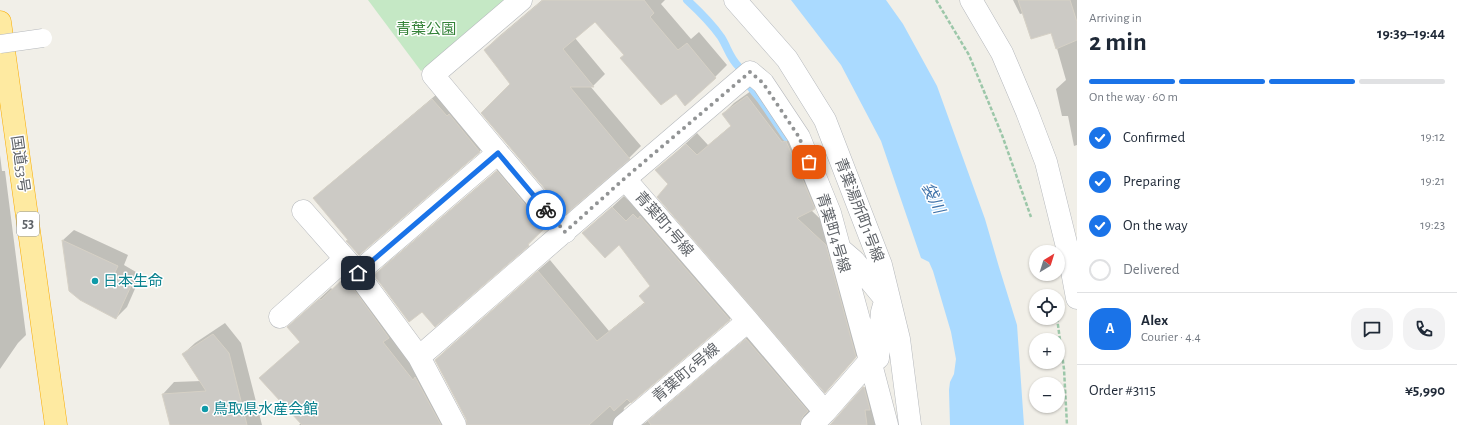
<!DOCTYPE html>
<meta charset="utf-8">
<style>
body{margin:0;font-family:"Alegreya Sans","Noto Sans JP",sans-serif;background:#f2f2f3;color:#1f2937;height:100vh;display:flex;flex-direction:column;font-size:15px;white-space:nowrap}
*{box-sizing:border-box;margin:0}
p{font-size:13px;color:#747a83}
.icon{flex:none;width:22px;height:22px;fill:none;stroke:currentColor;stroke-width:2;stroke-linecap:round;stroke-linejoin:round}
.map{position:relative;flex:1;overflow:hidden}
.panel{display:flex;flex-direction:column;background:#fff;width:380px}
.panel>*{flex:none}
.needle{width:26px;rotate:38deg}
.buttons{position:absolute;left:1029px;top:245px;display:grid;gap:8px}
.buttons a{display:grid;place-items:center;width:36px;height:36px;border-radius:50%;background:#fff;box-shadow:0 1px 3px #0004;font-size:20px}
.pin{position:absolute;display:grid;place-items:center;width:34px;height:34px;color:#fff;margin:-17px;border-radius:8px;box-shadow:0 2px 6px #0006}
.courier{position:absolute;display:grid;place-items:center;width:40px;height:40px;margin:-20px;border:3px solid #1a73e8;border-radius:50%;background:#fff;color:#222;box-shadow:0 1px 5px #0007}
.overview em{font-style:normal;font-weight:700}
.overview div{display:flex;flex-direction:column-reverse}
.overview{display:flex;align-items:center;justify-content:space-between;height:68px;padding:0 12px}
h1{font-size:26px;font-weight:700;line-height:30px}
.bar{display:grid;grid-template-columns:repeat(4,1fr);gap:6px 4px;align-content:center;height:48px;padding:0 12px}
.bar i{height:5px;border-radius:3px;background:#e0e1e3}
.bar .active{background:#1a73e8}
.bar p{grid-column:span 4}
.line{display:flex;align-items:center;gap:10px;padding:0 12px;border-top:1px solid #e0e1e3}
.line div{flex:1}
.round{display:grid;place-items:center;flex:none;width:42px;height:42px;border-radius:16px;background:#f2f2f3}
ol{padding:0 12px;list-style:none}
li{display:flex;align-items:center;gap:12px;height:44px}
li p{margin-inline-start:auto}
li .icon{padding:4px;border-radius:50%;background:#1a73e8;color:#fff;stroke-width:4}
li:last-child{color:#747a83}
li i{width:22px;height:22px;border:2px solid #e0e1e3;border-radius:50%}
main{display:flex;flex:1;min-height:0}
.map>svg:first-child{display:block}
.green{fill:#c5e8c5}
.water{fill:#aadaff}
.shadow{fill:#0003}
.lines{fill:none;stroke-linecap:round;stroke-linejoin:round}
.stream{stroke:#aadaff;stroke-width:8}
.building{fill:#cccac5;stroke:#d6d1c6}
.minor-casing{stroke:#b5b8bc;stroke-width:23}
.trunk-casing{stroke:#f9ab00;stroke-width:23}
.path{stroke:#9cc7a9;stroke-width:2.5;stroke-dasharray:4 2;stroke-linecap:butt}
.minor{stroke:#fff;stroke-width:22}
.trunk{stroke:#feeaa1;stroke-width:22}
.pedestrian-bridge-casing{stroke:#b5b8bc;stroke-width:19;stroke-linecap:butt}
.pedestrian-bridge{stroke:#fff;stroke-width:18}
.done{stroke:#929495;stroke-width:4;stroke-dasharray:0 7.2}
.route{stroke:#1a73e8;stroke-width:5}
.culture-dot{fill:#0f9aa8;stroke:#fff;stroke-width:1.5}
.labels{text-anchor:middle;dominant-baseline:central;stroke-width:3;stroke-linejoin:round;paint-order:stroke}
.shield{fill:#fff;stroke:#8f9295;stroke-width:1}
.shield-label{font-size:14px;font-weight:bold;fill:#5f6368}
.park-label{font-size:15px;fill:#348238;stroke:#fff}
.street-label{font-size:15px;fill:#5f6368;stroke:#fff}
.culture-label{font-size:15px;fill:#0d838f;stroke:#fff;text-anchor:start}
.water-label{font-size:16px;font-style:italic;fill:#4174aa;stroke:#fff}
</style>
<main>
<div class="map">
<svg width="1077" height="425" viewBox="0 0 1077 425">
<rect width="100%" height="100%" fill="#f1efe8"/>
<path class="green" d="M368,0H504L421,71Z"/>
<path class="water" d="M791,0H886L903,24L937,86L985,219L999,267L1017,325L1024,425H950L949,390L950,382L954,374L956,359L951,332L933,271L929,262L921,258L881,141L841,65Z"/>
<path class="shadow" d="M542,0H665L661,4L691,39L699,32L727,65L715,77L676,93L625,55L596,21L575,38L605,74L593,86H590L641,146L629,158L566,212L511,84L485,50L497,38Z
M1013,0H1077V146V145L1074,146L1068,116H1062L1056,89L1066,80L1052,31L1024,13L1020,14Z
M758,86L825,197L814,208L811,210L836,234L867,345L825,391L669,184L657,170L697,133L708,145L732,125L723,114L734,103Z
M443,89L490,140L480,151L359,254L349,240L325,188Z
M0,155L2,171H5L26,335L18,343L0,369Z
M508,161L555,217L528,245L422,310L375,275L386,264Z
M624,196L741,308L730,319L624,408L623,415L631,425H468L467,419L436,360L447,349L550,260L609,331L645,302L651,285L620,244L584,233Z
M74,230L128,255L124,265L141,275L127,307L116,318L70,291L63,240Z
M356,267L461,425H299L301,423L260,378L301,341L289,327L331,288L333,290Z
M225,323L241,343L262,425H171L163,394L174,382L201,381L183,354L195,343Z
M758,328L819,425H641L645,423Z
M875,376L880,425H829L831,424Z"/>
<g class="lines">
<path class="stream" d="M687,0C699,11 712,24 721,37C728,48 729,57 739,67
M748,84L761,100L786,137"/>
</g>
<path class="building" d="M543,0H644L654,13L650,17L678,50L687,43L716,78L685,106L676,94L661,105L620,58L624,55L595,22L563,49L594,87H570L630,159L566,214L481,113L510,84L484,50Z
M1018,0H1070L1077,22V40L1056,49L1051,33L1031,39Z
M747,96L782,142L786,141L802,178L815,209L797,218L826,245L856,357L825,393L657,197L668,184L655,170L686,144L697,155L731,126L722,114Z
M432,99L447,116L449,114L480,152L359,255L346,241L348,240L313,198Z
M497,171L545,228L528,244L529,246L435,327L422,312L409,322L374,275Z
M612,207L626,221L633,214L638,219L640,216L730,320L631,403L627,399L614,411L610,406L589,425H467L466,419L435,360L538,271L597,341L645,303L639,296L650,286L619,245L605,258L582,233Z
M62,240L118,266L113,276L131,286L116,319L80,300L69,291Z
M345,277L389,338L383,342L413,380L415,377L441,425H302L259,378L300,342L287,327L319,299L321,300Z
M213,334L229,353L247,425H170L162,394L206,391L182,354Z
M746,339L808,411L803,416L800,425H651L648,421Z
M863,387H864L870,410H865L867,425H830Z"/>
<g class="lines">
<defs>
<path id="minor" d="M735,0L787,59L825,120L881,265L899,339L910,425
M971,0L1002,53L1027,112L1046,162L1069,255L1077,298
M498,153L433,75L521,0
M625,179L750,72L763,83L799,137L830,213L871,364L866,365L825,412
M303,211L355,270
M840,249L854,261L886,300
M886,298L882,312L878,358L871,364L887,425
M280,317L345,259
M419,357L357,273L498,153L565,232
M455,425L419,357L625,179L748,321L825,412L812,425
M624,425L748,321"/>
<path id="trunk" d="M0,22L56,425"/>
</defs>
<use href="#minor" class="minor-casing"/>
<use href="#trunk" class="trunk-casing"/>
<path class="path" d="M936,0L969,55L1002,135L1031,217
M1057,318L1064,369L1067,425"/>
<use href="#minor" class="minor"/>
<use href="#trunk" class="trunk"/>
<defs>
<path id="pedestrian-bridge" d="M0,44L43,38"/>
</defs>
<use href="#pedestrian-bridge" class="pedestrian-bridge-casing"/>
<use href="#pedestrian-bridge" class="pedestrian-bridge"/>
</g>
<g class="lines">
<path class="done" d="M546,210L565,232L625,178L750,72L763,83L799,137L809,162"/>
<path class="route" d="M358,273L498,153L546,210"/>
</g>
<g class="culture-dot">
<circle cx="95" cy="281" r="4"/>
<circle cx="205" cy="409" r="4"/>
</g>
<g class="labels">
<rect class="shield" x="17" y="212" width="22" height="24" rx="3"/>
<g class="shield-label">
<text x="28" y="224">53</text>
</g>
<g class="park-label">
<text x="426" y="29">青葉公園</text>
</g>
<g class="street-label">
<text transform="translate(20 164) rotate(82)">国道53号</text>
<text transform="translate(859 210) rotate(69)">青葉湯所町1号線</text>
<text transform="translate(664 224) rotate(49)">青葉町1号線</text>
<text transform="translate(833 233) rotate(73)">青葉町4号線</text>
<text transform="translate(686 373) rotate(-40)">青葉町6号線</text>
</g>
<g class="culture-label">
<text x="103" y="281">日本生命</text>
<text x="213" y="409">鳥取県水産会館</text>
</g>
<g class="water-label">
<text transform="translate(933 198) rotate(64)">袋川</text>
</g>
</g>
</svg>
<div class="buttons">
<a><svg class="needle" viewBox="-14 -14 28 28"><path d="M0-13l5 13h-10z" fill="#e53935"/><path d="M0 13l5-13h-10z" fill="#747a83"/></svg></a>
<a><svg class="icon" aria-label="locate" viewBox="0 0 24 24"><circle cx="12" cy="12" r="6"/><path d="M12 2v4M12 18v4M2 12h4M18 12h4"/></svg></a>
<a>+</a>
<a>−</a>
</div>
<div class="pin" style="left:809px;top:162px;background:#ea580c"><svg class="icon" aria-label="bag" viewBox="0 0 24 24"><path d="M5 8h14l-1 12H6zM9 8a3 3 0 0 1 6 0"/></svg></div>
<div class="pin" style="left:358px;top:273px;background:#1f2937"><svg class="icon" aria-label="home" viewBox="0 0 24 24"><path d="M3 11l9-7 9 7M6 9v11h12V9"/></svg></div>
<div class="courier" style="left:546px;top:210px"><svg class="icon" aria-label="bike" viewBox="0 0 24 24"><circle cx="6" cy="16" r="4"/><circle cx="18" cy="16" r="4"/><path d="M6 16l4-8h5l3 8M10 8l3 8H6M13 5h3"/></svg></div>
</div>
<section class="panel">
<div class="overview"><div><h1>2 min</h1><p>Arriving in</p></div><em>19:39–19:44</em></div>
<div class="bar"><i class="active"></i><i class="active"></i><i class="active"></i><i></i><p>On the way · 60 m</p></div>
<ol>
<li><svg class="icon" aria-label="check" viewBox="0 0 24 24"><path d="M5 12l5 5 9-10"/></svg>Confirmed<p>19:12</p></li>
<li><svg class="icon" aria-label="check" viewBox="0 0 24 24"><path d="M5 12l5 5 9-10"/></svg>Preparing<p>19:21</p></li>
<li><svg class="icon" aria-label="check" viewBox="0 0 24 24"><path d="M5 12l5 5 9-10"/></svg>On the way<p>19:23</p></li>
<li><i></i>Delivered</li>
</ol>
<div class="line" style="height:72px"><b class="round" style="background:#1a73e8;color:#fff">A</b><div><b>Alex</b><p>Courier · 4.4</p></div><a class="round"><svg class="icon" aria-label="chat" viewBox="0 0 24 24"><path d="M4 5h16v11H9l-5 4z"/></svg></a><a class="round"><svg class="icon" aria-label="phone" viewBox="0 0 24 24"><path d="M5 4h4l2 5-3 2q2 4 5 5l2-3 5 2v4C11 20 4 13 5 4z"/></svg></a></div>
<div class="line" style="height:52px"><div>Order #3115</div><b>¥5,990</b></div>
</section>
</main>
